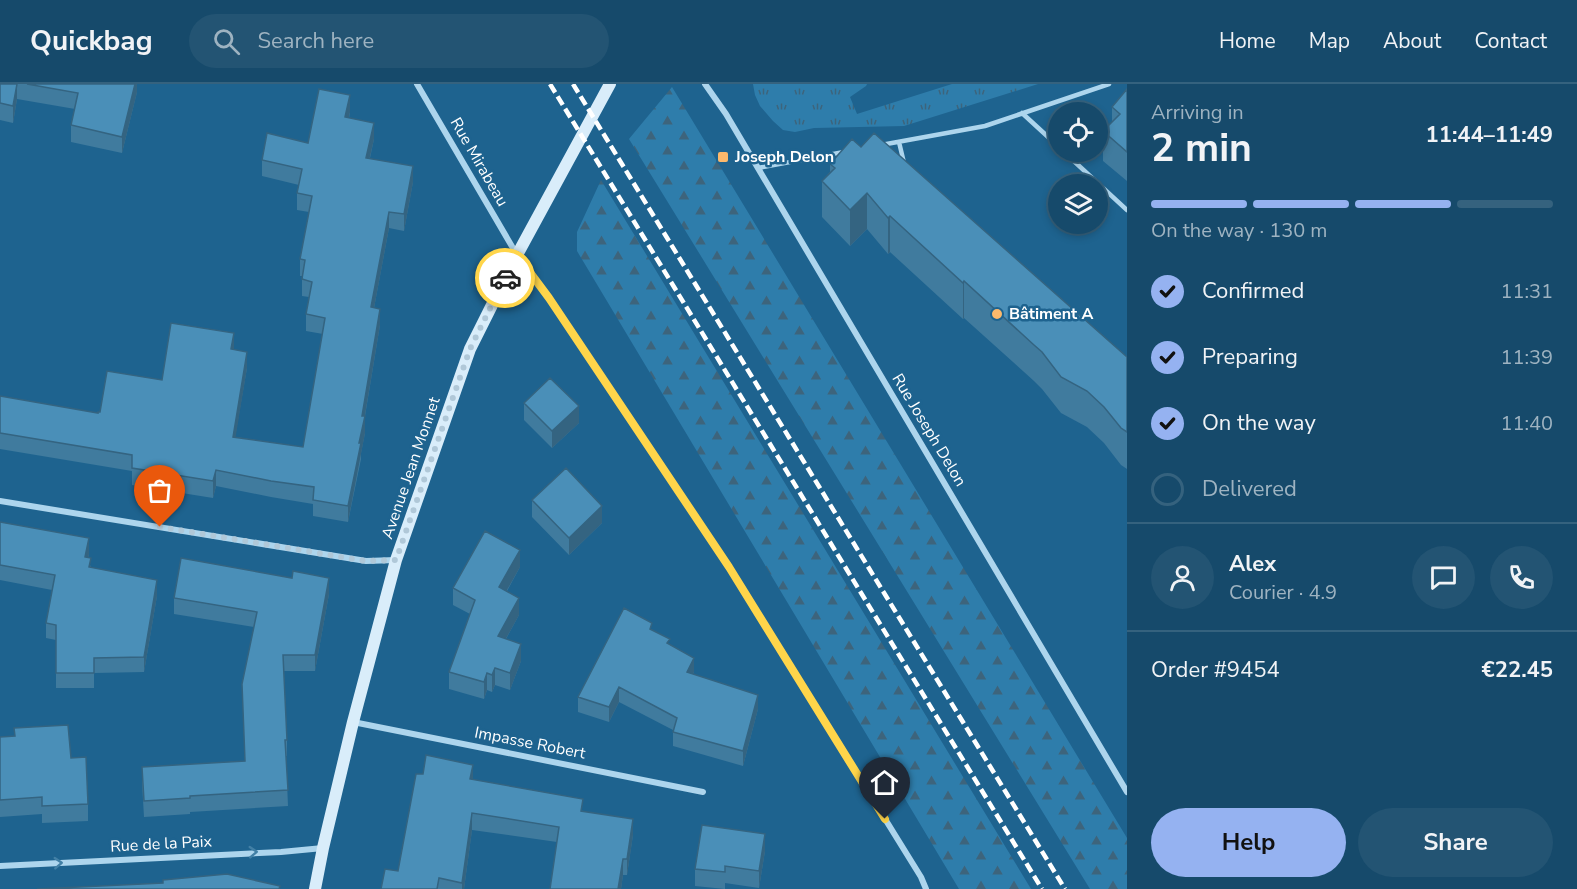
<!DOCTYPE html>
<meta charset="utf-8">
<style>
body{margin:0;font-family:"Nunito Sans",sans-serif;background:#235473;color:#f1f3f6;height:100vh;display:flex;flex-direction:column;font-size:22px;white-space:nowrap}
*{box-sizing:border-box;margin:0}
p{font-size:20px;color:#9eb3c1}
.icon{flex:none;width:33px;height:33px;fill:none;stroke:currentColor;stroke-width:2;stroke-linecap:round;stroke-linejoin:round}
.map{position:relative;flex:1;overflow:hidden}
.panel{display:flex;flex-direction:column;background:#164a6b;width:450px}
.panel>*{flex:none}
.buttons{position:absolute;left:1048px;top:18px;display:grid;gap:12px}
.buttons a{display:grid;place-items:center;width:60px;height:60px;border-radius:50%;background:#164a6b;box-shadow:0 3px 9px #0003,0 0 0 2px #35627e;font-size:30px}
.pin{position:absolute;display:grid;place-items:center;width:51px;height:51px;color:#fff;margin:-62px -26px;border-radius:50% 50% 50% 0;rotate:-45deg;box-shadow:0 0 6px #0007}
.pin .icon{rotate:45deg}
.courier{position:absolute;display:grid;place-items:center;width:60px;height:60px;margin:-30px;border:4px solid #ffd54a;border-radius:50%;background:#fff;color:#222;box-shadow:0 2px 8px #0007}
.headline em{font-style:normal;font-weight:700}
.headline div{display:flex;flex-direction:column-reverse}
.headline{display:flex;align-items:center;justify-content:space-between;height:102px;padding:0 24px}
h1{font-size:39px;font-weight:700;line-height:45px}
.bar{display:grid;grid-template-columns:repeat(4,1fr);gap:9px 6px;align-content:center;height:72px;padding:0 24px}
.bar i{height:8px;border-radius:4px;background:#35627e}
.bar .current{background:#95b2f1}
.bar p{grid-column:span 4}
.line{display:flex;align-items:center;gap:15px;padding:0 24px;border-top:2px solid #35627e}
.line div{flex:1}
.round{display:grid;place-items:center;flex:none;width:63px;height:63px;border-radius:32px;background:#235473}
ol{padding:0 24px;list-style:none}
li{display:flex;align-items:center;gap:18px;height:66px}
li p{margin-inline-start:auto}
li .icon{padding:6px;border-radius:50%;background:#95b2f1;color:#111;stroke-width:4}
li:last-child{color:#9eb3c1}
li i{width:33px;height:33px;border:3px solid #35627e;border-radius:50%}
.cta{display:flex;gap:12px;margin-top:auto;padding:12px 24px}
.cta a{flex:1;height:69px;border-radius:36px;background:#95b2f1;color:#111;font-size:24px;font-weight:700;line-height:69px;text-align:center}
.cta a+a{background:#235473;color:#f1f3f6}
header{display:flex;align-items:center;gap:36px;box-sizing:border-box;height:84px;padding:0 30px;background:#164a6b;border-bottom:2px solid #35627e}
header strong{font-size:28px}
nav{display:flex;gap:33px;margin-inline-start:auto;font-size:21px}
.search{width:420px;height:54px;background:#235473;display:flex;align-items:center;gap:15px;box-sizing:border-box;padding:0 21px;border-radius:33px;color:#9eb3c1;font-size:22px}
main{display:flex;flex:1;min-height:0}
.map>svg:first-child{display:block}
.grass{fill:url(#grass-tufts)}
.forest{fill:url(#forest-firs)}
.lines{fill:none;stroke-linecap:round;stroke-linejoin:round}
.service{stroke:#add5ed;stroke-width:4.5}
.minor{stroke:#add5ed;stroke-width:6}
.secondary{stroke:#d9edfa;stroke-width:12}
.rail{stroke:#fff;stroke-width:4.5;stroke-dasharray:10 4.5;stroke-linecap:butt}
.wall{fill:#407b9e}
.shaded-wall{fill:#346481}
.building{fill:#4a8fb8;stroke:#346481;stroke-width:1.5}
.oneway{stroke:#4280a6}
.done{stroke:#b0c8d8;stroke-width:6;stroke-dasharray:0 10.8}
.route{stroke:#ffd54a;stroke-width:8}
.poi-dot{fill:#fcb96c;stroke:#1e638f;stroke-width:2}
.labels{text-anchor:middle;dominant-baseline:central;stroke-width:5;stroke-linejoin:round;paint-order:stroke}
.poi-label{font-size:16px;font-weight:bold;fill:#fff;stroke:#1e638f;text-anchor:start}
.street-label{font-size:16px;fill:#fff;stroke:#1e638f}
</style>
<header>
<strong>Quickbag</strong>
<div class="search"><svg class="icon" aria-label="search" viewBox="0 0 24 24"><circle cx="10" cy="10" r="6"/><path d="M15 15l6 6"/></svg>Search here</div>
<nav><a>Home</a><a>Map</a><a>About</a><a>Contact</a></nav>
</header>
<main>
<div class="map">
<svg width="1127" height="805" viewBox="0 0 1127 805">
<defs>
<pattern id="grass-tufts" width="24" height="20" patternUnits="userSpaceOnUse" patternTransform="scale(1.5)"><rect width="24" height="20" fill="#2e7dab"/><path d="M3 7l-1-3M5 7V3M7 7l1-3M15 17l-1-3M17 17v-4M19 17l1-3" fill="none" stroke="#3d647c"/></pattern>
<pattern id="forest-firs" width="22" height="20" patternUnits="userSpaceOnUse" patternTransform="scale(1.5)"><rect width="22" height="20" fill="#2e7dab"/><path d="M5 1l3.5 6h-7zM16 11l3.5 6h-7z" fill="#3d647c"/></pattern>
</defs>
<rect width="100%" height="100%" fill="#1e638f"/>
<path class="grass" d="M753,0H867L866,2L850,13L857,30L952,0H1038L904,42L814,44L795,48L783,46L773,37L760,22L755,11Z"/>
<path class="forest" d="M672,3L1127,754V805H1090L629,55Z
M601,96L1031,805H959L577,167V148Z"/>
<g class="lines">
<path class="service" d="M1022,29L1059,63
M899,58L904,79
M881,61L985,42L1109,0
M1064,68L1127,126
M758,84L844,68"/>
<path class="minor" d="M417,0L517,171L549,214L729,483L921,793L926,805
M705,0L726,30L1127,708
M0,417L366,477L396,476
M353,638L703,708
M0,782L281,768L323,764"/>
<path class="secondary" d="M315,805L323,764L353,638L396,476L470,265L517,171L610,0"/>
<path class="rail" d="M550,0L1042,805
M573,0L1065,805"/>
</g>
<path class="wall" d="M0,0H137V8L122,69L71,58V41L75,25L17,15L13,39L0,36Z
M1127,5V97L1103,77V47L1112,38V23Z
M350,28L349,34L374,55L370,74L413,98L404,147L389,144L374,224L380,241L365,332V349L361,369V375L348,438L313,432V420L271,413L216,402L213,414L132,401V387L0,365V312L98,329L162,296L234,266L247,284L235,353L303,363L323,250L306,247V230L309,213L302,212V192H300V175L309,128L297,126V109L299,101L262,92V76L308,59Z
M830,80L1127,273V385L1121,381L1104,359L1087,343L1061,329L1042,305L1034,297L964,234L963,235L890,168L888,170L867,145L850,162L822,133V97L830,88Z
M524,319L579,339L552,364L524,336Z
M532,416L602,439L569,471L532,433Z
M0,438L89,470L88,474L91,484L157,512L144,588L94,589V604H56V556L46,554V539L52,506L0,496Z
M520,483L507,507L519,531L506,555L521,577L510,606L495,601L492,608L487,606L484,615L449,605V588L470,530L453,521V504Z
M329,510L315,587H284L287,656V672H286L288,722L190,728V730L144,733L142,699V683L245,677L242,600L254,543L174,530V514Z
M652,546L670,561L694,588L693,590L758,625L743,682L673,662V646L619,618L609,638L578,628V613Z
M0,653L71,674L88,720V737L42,739V730L0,733Z
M473,696L583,727L633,751L627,791H623L621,805H550L557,758L472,746L464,805H381L398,787Z
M765,767L759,804L725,799V805L695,802V785Z"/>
<path class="shaded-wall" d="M17,0V15L13,39V22Z
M135,0H137V8L122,69V53Z
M350,11V28L345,49V33Z
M374,39V55L366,90V74Z
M413,82V98L404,147V130Z
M867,109V145L850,162V126Z
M389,128V144L371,240V223Z
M890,132V168L888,170V134Z
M964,197V234L963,235V199Z
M380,225V241L364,337L365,332V349L348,438V422L359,359L362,332Z
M234,249V266L231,265Z
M247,268V284L233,369V353Z
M579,322V339L552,364V347Z
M216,386V402L213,414V397Z
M602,422V439L569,471V454Z
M89,454V470L85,489V473Z
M520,466V483L499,520V503Z
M329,494V510L315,587V571Z
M157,496V512L144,588V573Z
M519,514V531L498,569V552Z
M521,560V577L510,606V589Z
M694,574V588L687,602V588Z
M495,584V601L492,608V591Z
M487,589V606L484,615V598Z
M619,603V618L609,638V623Z
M758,611V625L743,682V667Z
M473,681V697L470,695Z
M472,729V746L464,805H462V799Z
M633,735V751L627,791V775Z
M765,750V767L759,804V787Z
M623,775V791L621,805H618Z"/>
<path class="building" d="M0,0H17L13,22L0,19Z
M27,0H135L122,53L71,41L78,9Z
M319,5L350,11L345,33L374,39L366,74L413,82L404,130L389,128L371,223L380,225L362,332H365L359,359H361L348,422L313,416L314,403L271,397L216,386L213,397L132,384V371L0,349V312L98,329V328H100L107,287L162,296L171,239L234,249L231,265L247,268L233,353L303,363L325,234L306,230L312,198L302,195L305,176L300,175L312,112L297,109L302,85L262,76L267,49L308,59Z
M1127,5V68L1103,47L1120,30L1112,23Z
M874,49L1127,273V348L1121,344L1104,323L1087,307L1061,293L1042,268L1034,261L964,197L963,199L890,132L888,134L867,109L850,126L822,97L835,84L830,80L852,55L861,63Z
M550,294L579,322L552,347L524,319Z
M566,384L602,422L569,454L532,416Z
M0,438L89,454L85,473L91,474L89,483L157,496L144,573L94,574V589H56V541L46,539L55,491L0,481Z
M485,447L520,466L499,503L519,514L498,552L521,560L510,589L495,584L492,591L487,589L484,598L449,588L475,516L453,504Z
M181,474L292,494L293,487L329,494L315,571H283L287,656H285L288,706L190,712V714L144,717L142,683L245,677L242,600L257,528L174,514Z
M624,524L652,539L650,545L670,555L667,559L694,574L687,588L758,611L743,667L673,648L677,634L619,603L609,623L578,613Z
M68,641L71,674L86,673L88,720L42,722V713L0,716V653L15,652L14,644Z
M426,671L473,681L470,695L583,715L581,727L633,735L627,775H623L618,805H550L559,743L472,729L462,799L439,794L437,805H381L385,785L398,787L416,690H423Z
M702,741L765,750L759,787L725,782V788L695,785Z
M227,790L280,802L279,805H37L163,799V796Z"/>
<defs><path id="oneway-chevron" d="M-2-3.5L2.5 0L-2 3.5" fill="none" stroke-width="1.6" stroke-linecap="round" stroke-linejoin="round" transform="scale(1.5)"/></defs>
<g class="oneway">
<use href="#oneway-chevron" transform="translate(253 768) rotate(-3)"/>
<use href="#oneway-chevron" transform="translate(58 779) rotate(-3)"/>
</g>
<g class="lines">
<path class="done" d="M160,443L366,477L396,476L470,265L505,194"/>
<path class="route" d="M505,194L517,171L549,214L729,483L885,735"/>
</g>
<g class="poi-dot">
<rect x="717" y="67" width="12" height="12" rx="3"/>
<circle cx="997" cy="230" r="6"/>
</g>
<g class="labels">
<g class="poi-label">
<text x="735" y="73">Joseph Delon</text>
<text x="1009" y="230">Bâtiment A</text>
</g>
<g class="street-label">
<text transform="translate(479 78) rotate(60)">Rue Mirabeau</text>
<text transform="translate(929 346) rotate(59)">Rue Joseph Delon</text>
<text transform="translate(411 384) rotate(-71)">Avenue Jean Monnet</text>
<text transform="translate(530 659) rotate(11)">Impasse Robert</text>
<text transform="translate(161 760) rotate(-3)">Rue de la Paix</text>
</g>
</g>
</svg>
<div class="buttons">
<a><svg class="icon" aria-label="locate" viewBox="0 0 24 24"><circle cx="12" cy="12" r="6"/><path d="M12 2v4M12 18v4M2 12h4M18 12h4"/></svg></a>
<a><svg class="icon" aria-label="layers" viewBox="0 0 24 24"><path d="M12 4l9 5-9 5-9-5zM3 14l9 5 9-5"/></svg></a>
</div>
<div class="pin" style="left:160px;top:443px;background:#ea580c"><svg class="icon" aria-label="bag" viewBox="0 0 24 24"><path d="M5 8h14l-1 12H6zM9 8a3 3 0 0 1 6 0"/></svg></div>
<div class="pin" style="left:885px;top:735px;background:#1f2937"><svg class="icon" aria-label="home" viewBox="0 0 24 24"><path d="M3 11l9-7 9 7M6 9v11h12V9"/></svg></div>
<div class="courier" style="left:505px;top:194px"><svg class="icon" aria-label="car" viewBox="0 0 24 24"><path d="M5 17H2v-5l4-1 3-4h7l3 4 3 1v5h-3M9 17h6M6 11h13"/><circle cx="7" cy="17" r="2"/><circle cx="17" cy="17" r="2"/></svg></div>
</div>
<section class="panel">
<div class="headline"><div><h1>2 min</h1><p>Arriving in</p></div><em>11:44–11:49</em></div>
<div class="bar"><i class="current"></i><i class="current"></i><i class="current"></i><i></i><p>On the way · 130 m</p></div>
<ol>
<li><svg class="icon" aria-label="check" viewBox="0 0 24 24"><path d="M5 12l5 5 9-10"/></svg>Confirmed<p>11:31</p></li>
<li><svg class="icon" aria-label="check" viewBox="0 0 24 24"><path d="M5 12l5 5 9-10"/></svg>Preparing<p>11:39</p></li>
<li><svg class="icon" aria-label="check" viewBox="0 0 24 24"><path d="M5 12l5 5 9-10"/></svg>On the way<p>11:40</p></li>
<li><i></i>Delivered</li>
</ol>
<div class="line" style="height:108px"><a class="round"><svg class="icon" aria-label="person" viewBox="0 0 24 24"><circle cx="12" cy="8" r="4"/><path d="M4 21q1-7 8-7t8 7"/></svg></a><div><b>Alex</b><p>Courier · 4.9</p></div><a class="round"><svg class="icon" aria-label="chat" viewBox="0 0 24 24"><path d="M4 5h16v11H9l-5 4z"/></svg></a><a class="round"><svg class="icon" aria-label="phone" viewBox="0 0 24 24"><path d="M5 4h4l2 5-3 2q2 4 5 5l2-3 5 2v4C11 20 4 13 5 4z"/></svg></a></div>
<div class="line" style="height:78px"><div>Order #9454</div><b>€22.45</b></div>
<div class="cta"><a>Help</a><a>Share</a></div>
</section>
</main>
